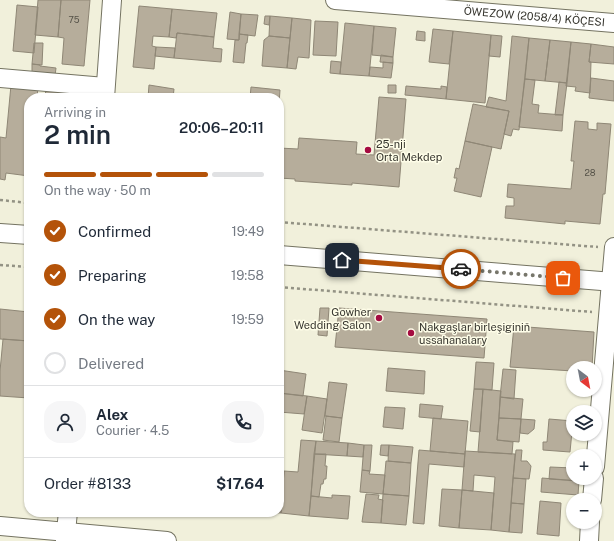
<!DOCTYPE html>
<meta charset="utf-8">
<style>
body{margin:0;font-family:"Public Sans",sans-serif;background:#f6f6f7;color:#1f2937;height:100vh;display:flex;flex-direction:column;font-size:15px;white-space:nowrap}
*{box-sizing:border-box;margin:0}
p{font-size:13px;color:#747a83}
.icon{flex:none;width:22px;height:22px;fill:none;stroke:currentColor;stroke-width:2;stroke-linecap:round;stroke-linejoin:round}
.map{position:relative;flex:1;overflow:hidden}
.panel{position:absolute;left:24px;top:93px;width:260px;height:424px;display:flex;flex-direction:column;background:#fff;border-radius:16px;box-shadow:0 1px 3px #0004}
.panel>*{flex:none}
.needle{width:26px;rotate:148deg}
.fabs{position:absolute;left:566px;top:361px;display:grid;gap:8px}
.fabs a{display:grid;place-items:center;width:36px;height:36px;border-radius:50%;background:#fff;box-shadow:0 1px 3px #0004;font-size:20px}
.pin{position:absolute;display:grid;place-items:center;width:34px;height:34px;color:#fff;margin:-17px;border-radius:8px;box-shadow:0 2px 6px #0006}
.courier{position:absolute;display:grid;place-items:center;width:40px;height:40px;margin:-20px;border:3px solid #b45309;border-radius:50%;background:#fff;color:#222;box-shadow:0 1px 5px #0007}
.head em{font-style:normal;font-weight:600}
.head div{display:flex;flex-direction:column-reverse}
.head{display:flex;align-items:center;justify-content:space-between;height:68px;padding:0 20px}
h1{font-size:26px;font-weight:600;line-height:30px}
.bar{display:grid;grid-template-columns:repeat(4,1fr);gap:6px 4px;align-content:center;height:48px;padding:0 20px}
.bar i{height:5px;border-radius:3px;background:#e0e1e3}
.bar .current{background:#b45309}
.bar p{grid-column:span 4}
.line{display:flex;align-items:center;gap:10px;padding:0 20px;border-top:1px solid #e0e1e3}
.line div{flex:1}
.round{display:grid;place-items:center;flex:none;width:42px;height:42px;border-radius:16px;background:#f6f6f7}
ol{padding:0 20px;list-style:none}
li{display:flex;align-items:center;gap:12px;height:44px}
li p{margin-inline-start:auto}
li .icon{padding:4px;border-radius:50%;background:#b45309;color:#fff;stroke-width:4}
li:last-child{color:#747a83}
li i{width:22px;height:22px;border:2px solid #e0e1e3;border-radius:50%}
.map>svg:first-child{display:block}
.building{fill:#b6ad9b;stroke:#8f8776}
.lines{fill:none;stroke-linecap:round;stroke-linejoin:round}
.minor-casing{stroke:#747361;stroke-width:20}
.path{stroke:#939284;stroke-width:2.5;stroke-dasharray:3 3;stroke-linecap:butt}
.minor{stroke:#fff;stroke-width:18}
.done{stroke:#77766b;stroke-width:4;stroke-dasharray:0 7.2}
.route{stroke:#b45309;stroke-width:5}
.poi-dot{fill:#a40b41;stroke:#fefde8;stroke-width:1.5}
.labels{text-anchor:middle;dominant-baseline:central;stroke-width:3;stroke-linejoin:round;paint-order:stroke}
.number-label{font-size:9px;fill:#565349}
.street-label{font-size:11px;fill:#36352e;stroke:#fefde8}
.poi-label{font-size:11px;fill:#36352e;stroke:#fefde8;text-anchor:start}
</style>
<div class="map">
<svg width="614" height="541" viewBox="0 0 614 541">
<rect width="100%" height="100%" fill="#f1f0db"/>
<path class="building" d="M38,0H61L58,37L35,35Z
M61,0H90L84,66L62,64L64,38L58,37Z
M17,5L38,7L34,53L13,51Z
M139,6L172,9L169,37L153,36L152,46L156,47L154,69L133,67Z
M172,9L217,13L214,37L177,33L176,38L169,37Z
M230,12L241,14L239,40L227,39Z
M241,14L258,15L255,36L239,34Z
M265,16H270L269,25L264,24Z
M270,16L292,18L290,38L269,36Z
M292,18L311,20L309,58L298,57L296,69L287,68Z
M315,21L338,22L336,56L313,55Z
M345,23L374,26L369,76L340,74Z
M374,26L396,28L393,57L372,55Z
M433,29L453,31L449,64L429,62Z
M417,31L425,32V41L416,40Z
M453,31L491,35L485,103L446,99Z
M177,33L214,37L213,48L222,49L221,62L174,58Z
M239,34L248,35L247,43H246L244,63L233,62L235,40H239Z
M491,35L502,36L500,57L489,56Z
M269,36L290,38L287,68L262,66L264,40Z
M512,36L529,38L519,130L513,129L511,136L504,134L509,111L486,107L489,97L506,101Z
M529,38L550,40L545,81L525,79Z
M550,40L571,42L567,83L545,81Z
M571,42L591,44L589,62H591L590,93L575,91L576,87L566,86Z
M34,43H43L42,65L32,64Z
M591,44L614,47V64L589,62Z
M156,47L175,48L174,58L155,56Z
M381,55L393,57V63L380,62Z
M331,61L341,62L340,74L330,73Z
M383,62L393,63L391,78L369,76L370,67L383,68Z
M32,64L40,65V66L56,68L55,76L32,74Z
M591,78L614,81V101L589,98Z
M525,79L535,80L532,104L539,105L538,113L563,115L562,131L519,127Z
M559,82L567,83L563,115H555Z
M11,85L38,87L37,98H29V176L6,173L5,180L0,179V137L6,138Z
M149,85L174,89L173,98H148Z
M388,85H396V93H388Z
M406,86L441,89V86L447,87L446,99L405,95Z
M46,87L79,90L78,98H45Z
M251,87L280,90L279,104V98H250Z
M379,97L406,99L399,187L352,183V185L295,181V179L279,178V148L298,149L299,138L357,142L356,154L374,155Z
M473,104L509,111L501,149L465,141Z
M575,121L588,122V129L597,130V123L611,124L605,194H603L600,224L565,221V224L505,218L506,206H514V198L507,197L508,184L571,189L574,161H571Z
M465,141L492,147L481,197L454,191L457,178H454L456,168L459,169Z
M320,308H329L327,336L318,335Z
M339,308L487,319L484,358L335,347Z
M0,309L29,312V341L0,339Z
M514,326L594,332L592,368H573V371L510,367Z
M3,339L29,341V398L0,396V371Z
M476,362L494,363L492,390L474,389Z
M388,368L425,371L424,394L386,391Z
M503,369L516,370L514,399L500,397Z
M279,370L306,374L303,396L279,393Z
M329,382L347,384L342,418L325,416Z
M474,389H483L480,432L470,431Z
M483,389L501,391L497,440L513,442L512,454L478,452Z
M279,393L307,396L304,414L279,412Z
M307,396L327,399L322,433L302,430Z
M500,397L523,399L521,419L499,418Z
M420,404L443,406L441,419L419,417Z
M385,407L405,408L403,429L383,427Z
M326,416L342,418L339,442L323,440Z
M433,418L468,421L465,454L430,451Z
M499,418L521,419L519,442L497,440Z
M521,419L535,420L534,429L528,434L520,433Z
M549,419L573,421L570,452L543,450V442H547Z
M301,440L316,441L309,516L281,513L284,471L298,472Z
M316,441L348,443L347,456L314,454Z
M348,443L364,445L363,457L347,456Z
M364,445H372L370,471L362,470Z
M381,445H389L388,456L380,455Z
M389,445L413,447L411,463L388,461Z
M419,450L465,454L464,467L429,464L424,524L413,523Z
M516,450H522L521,461H527L531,466L529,479L513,478Z
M465,451L515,454L509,532L491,530L495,477L474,475L473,491L462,490Z
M314,454H326L325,466H327L326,479H324L323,484H321L319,497L311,496Z
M386,461L411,463L409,496L383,494Z
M550,467L573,468V478H580L579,481L549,479Z
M362,470L370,471L369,474L385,475L383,494L360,492Z
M279,471H284L281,513L262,512H279Z
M513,478L526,479L524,504L511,503Z
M542,478L579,481L578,495L541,492Z
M442,489L462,490L459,528L439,526Z
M462,490L494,493L491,530L459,528Z
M366,494L379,495L378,499L383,500L381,523L362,522Z
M383,494L409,496L406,525L381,523Z
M332,495L350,496L348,519L309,516L311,496L332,498Z
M540,501L561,503L559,536L537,534Z
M511,503L524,504L522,533L509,532Z"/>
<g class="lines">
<defs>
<g id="minor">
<path id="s1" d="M335,0L614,23"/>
<path d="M0,78L105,87"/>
<path d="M105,98L112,0"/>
<path d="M0,233L29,235"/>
<path d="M279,255L614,282"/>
<path d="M595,467L614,247"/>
<path d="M592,500L594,478"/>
<path d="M0,526L167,541"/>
<path d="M65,541L68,512"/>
<path d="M589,541L590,522"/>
</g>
</defs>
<use href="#minor" class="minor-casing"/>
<path class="path" d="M0,200L29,203
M279,222L598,247
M0,265L29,267
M279,287L592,312"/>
<use href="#minor" class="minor"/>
</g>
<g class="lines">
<path class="done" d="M461,269L563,278"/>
<path class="route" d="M342,260L461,269"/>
</g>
<g class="poi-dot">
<circle cx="368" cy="150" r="4"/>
<circle cx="379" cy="318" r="4"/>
<circle cx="411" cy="333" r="4"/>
</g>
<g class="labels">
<g class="number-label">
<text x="74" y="19">75</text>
<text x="590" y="172">28</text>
</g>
<g class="street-label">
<text stroke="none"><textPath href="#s1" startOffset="200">ÖWEZOW (2058/4) KÖÇESI</textPath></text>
</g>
<g class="poi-label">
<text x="376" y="144">25-nji<tspan x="376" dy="13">Orta Mekdep</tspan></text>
<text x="371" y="312" text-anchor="end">Gowher<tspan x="371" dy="13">Wedding Salon</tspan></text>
<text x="419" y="327">Nakgaşlar birleşiginiň<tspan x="419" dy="13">ussahanalary</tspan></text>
</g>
</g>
</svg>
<div class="fabs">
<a><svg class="needle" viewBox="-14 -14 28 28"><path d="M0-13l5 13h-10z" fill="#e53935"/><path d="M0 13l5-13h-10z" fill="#747a83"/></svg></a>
<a><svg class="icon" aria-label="layers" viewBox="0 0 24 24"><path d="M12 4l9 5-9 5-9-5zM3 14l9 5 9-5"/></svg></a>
<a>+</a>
<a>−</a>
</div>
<div class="pin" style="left:563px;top:278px;background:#ea580c"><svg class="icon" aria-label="bag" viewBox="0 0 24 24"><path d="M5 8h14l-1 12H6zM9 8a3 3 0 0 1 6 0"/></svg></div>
<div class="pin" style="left:342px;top:260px;background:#1f2937"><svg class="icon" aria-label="home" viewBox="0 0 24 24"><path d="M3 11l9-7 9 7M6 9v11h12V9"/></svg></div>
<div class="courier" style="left:461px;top:269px"><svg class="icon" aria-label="car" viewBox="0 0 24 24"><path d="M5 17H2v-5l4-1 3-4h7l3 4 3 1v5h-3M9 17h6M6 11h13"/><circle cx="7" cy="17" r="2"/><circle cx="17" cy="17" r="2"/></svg></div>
<section class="panel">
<div class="head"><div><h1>2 min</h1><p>Arriving in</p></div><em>20:06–20:11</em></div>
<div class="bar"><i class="current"></i><i class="current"></i><i class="current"></i><i></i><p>On the way · 50 m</p></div>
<ol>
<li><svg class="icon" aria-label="check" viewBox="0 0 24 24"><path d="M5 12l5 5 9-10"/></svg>Confirmed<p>19:49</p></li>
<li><svg class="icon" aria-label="check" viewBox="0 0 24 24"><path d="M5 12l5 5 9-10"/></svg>Preparing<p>19:58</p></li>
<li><svg class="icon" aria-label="check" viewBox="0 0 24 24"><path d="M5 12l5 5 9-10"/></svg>On the way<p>19:59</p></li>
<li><i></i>Delivered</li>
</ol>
<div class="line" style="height:72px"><a class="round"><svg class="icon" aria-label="person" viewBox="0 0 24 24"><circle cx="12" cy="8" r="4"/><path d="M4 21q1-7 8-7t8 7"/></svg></a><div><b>Alex</b><p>Courier · 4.5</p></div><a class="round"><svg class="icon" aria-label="phone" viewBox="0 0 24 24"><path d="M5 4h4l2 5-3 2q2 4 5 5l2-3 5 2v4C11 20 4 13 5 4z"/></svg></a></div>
<div class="line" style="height:52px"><div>Order #8133</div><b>$17.64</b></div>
</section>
</div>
